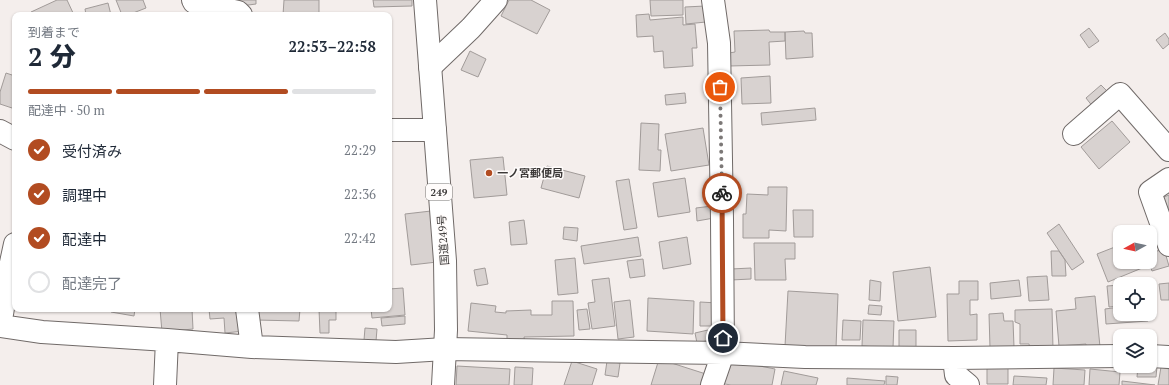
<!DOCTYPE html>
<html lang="ja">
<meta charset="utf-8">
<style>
body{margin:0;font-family:"PT Serif","Noto Sans JP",serif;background:#f2f2f3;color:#1f2937;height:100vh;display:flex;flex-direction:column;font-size:15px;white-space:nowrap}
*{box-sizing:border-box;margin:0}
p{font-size:13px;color:#747a83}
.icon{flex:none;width:22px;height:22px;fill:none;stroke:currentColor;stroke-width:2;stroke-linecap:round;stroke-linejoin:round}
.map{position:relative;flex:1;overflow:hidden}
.side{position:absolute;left:12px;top:12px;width:380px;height:300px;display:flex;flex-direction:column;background:#fff;border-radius:8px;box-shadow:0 1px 3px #0004}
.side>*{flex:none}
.needle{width:26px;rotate:262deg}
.controls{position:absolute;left:1113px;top:225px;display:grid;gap:8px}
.controls a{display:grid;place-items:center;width:44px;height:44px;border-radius:8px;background:#fff;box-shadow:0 1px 3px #0004;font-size:20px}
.pin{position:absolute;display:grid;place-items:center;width:34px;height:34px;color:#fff;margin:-17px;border:2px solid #fff;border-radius:50%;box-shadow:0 1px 4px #0007}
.courier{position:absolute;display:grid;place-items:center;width:40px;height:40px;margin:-20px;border:3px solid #b24c21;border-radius:50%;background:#fff;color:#222;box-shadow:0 1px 5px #0007}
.head em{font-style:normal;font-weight:800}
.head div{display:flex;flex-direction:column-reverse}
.head{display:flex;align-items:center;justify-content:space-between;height:68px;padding:0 16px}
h1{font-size:26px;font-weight:800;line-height:30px}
.bar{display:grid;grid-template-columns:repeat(4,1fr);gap:6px 4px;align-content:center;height:48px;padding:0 16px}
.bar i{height:5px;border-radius:3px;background:#e0e1e3}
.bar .on{background:#b24c21}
.bar p{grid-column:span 4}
ol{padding:0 16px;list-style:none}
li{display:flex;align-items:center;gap:12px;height:44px}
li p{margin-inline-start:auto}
li .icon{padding:4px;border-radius:50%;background:#b24c21;color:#fff;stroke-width:4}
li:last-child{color:#747a83}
li i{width:22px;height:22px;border:2px solid #e0e1e3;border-radius:50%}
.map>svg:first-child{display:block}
.building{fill:#d8d2d0;stroke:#a19b99}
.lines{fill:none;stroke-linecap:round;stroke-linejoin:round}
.minor-casing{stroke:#706a68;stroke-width:24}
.highway-casing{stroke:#706a68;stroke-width:24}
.minor{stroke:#fff;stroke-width:22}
.highway{stroke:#fff;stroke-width:22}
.done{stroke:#7c7877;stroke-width:4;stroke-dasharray:0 7.2}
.route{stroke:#b24c21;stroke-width:5}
.poi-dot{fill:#b24c21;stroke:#fffcfb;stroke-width:1.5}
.labels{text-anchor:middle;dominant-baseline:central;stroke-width:3;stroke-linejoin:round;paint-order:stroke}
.shield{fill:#fffcfb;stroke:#767472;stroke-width:1}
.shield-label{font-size:10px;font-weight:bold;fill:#3c3938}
.poi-label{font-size:11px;font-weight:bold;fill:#3c3938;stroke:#fffcfb;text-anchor:start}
.street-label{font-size:11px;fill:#3c3938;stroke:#fffcfb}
</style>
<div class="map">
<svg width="1169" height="385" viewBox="0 0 1169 385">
<rect width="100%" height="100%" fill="#f4eeec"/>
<path class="building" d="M57,0H67L74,15H33L31,12Z
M116,0H143L146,8L128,15H122Z
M229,0H256V4L241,6Z
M284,0H319V15H283Z
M373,0H412V6L374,7Z
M509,0H531L550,10L537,34L501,16Z
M650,0H683V15L651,16Z
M108,3L111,15H86L85,9Z
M705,6L706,22L686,24L685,7Z
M649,14L650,20L683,17V25L695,24L697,48H692L693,66L664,68L663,51L654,52L653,36L637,37L636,15Z
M1089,28L1099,41L1089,48L1080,35Z
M769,30L770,32H785V41L769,42L770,65L729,66V53L735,52L734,31Z
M804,31L805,33H812L813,57L786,59L785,32Z
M1165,33L1169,39V44L1163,49L1156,40Z
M470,51L486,59L478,77L461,70Z
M6,73L15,76V109L0,104V92Z
M770,76L771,103L742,104L741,78Z
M1101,85L1109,93L1093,107L1086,98Z
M685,93L686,103L666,105L665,95Z
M815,108L816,120L762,125L761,113Z
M1112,121L1130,142L1099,169L1081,147Z
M641,123L659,124L658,150H661L660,171L639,170Z
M703,128L709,165L671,171L665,134Z
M503,157L507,195L474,198L470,160Z
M547,166L585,176L579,198L541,188Z
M685,178L690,212L658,217L653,183Z
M629,179L637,228L624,230L616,181Z
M768,187H787L786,231L769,230V238H743V214H746L747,194L768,195Z
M1169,195V224L1159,199Z
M712,206L714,218L697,221L696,208Z
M793,210H813V237H794Z
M431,211L437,262L411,265L405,214Z
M524,220L527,244L511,245L509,222Z
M1059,224L1084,262L1072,270L1047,233Z
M564,227L578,228L577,241L563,239Z
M638,237L641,256L584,264L581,246Z
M687,237L691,264L663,269L659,242Z
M754,243H795V259H785L786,280H755Z
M1120,245V262H1146L1147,266L1108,282L1097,254Z
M1164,249L1169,266L1152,271L1149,262L1150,253Z
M1051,251H1059L1065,260L1066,276H1052Z
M575,258L578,293L558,295L555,260Z
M643,259L645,276L630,278L627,261Z
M930,267L936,317L898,321L893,272Z
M485,268L488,284L477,286L474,270Z
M751,268V279L731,280V269Z
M1047,276L1049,300L1029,301L1027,277Z
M609,278L615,326L592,329L588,303L595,302L592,280Z
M870,280L881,282L880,301L869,300Z
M1019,280L1021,296L991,299L990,283Z
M959,281H978V300H970V315L977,314V340L948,341L947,294H959Z
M1153,282L1155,304H1150V284H1133Z
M1169,283V300H1161L1159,284Z
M1120,285V306L1109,307L1107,286Z
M403,288L405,315L372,318L371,309H389V289Z
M788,291L838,294L836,348L785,346Z
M1095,296L1100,347L1086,348V344L1059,346L1056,311L1076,309L1075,298Z
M648,298L694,301L693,334L647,331Z
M630,300L634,337L618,339L614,302Z
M552,301H573L574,336L524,337L525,344H507V335L468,331L471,303L496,306L495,312L506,313V311L531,310V315H552Z
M700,302L718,303V326H700Z
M869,305L882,306L881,315L868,314Z
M1120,307V314H1148V321L1106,324L1105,309Z
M111,309H135L134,316L111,312Z
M160,309H192L193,329L162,332Z
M209,309H242L244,331L225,333L224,318L210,319Z
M256,309H300L299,321L256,320Z
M319,309H336V320H329V333H320Z
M587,309L590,329L579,330L577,310Z
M1052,309L1053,349H1030L1029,344H1020V324L1015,322V310Z
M1003,313L1004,321H1013L1014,347L990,348L989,314Z
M405,316V324L382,326L381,318Z
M843,320L861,321L860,340H842Z
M863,320L894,321L893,348L862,346Z
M365,328L377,329L376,341L364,340Z
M708,330L710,340L697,343L695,333Z
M899,330H916V348H899Z
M659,359L709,375L706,385H651Z
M724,359L775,369L772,385H731L719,383Z
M572,361L597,369L592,385H564Z
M607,361L620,363L618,377L605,375Z
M457,366L510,369L509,385H456Z
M1138,366H1157L1156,377H1137Z
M515,367L533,368L532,385H514Z
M987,367L1008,368V384H987Z
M1161,367L1169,369V385H1158Z
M1054,368L1085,370L1084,385H1053Z
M1090,369L1120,372L1119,385H1089Z
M784,371L818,378L816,385H781Z
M886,376L898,377L897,385H886Z
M1014,376L1047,378L1046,385H1013Z
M847,378L885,381L884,385H847Z
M1122,381L1155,385H1122Z"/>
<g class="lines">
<defs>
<path id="minor" d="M193,0L194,2L238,12L241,15
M430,67L471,28L496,0
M389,130H435
M0,131L15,139
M1074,134L1120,94L1169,150
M1169,179L1150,192L1169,245
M247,309L252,347
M0,326L42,332L167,340L252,347L396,352L445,349L723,353L805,357L954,358L1120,356
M0,326L9,272L15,244
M1150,356L1169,357
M954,358L956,375L968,385
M165,385L167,340
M712,385L723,353L722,219L719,43L713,0"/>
<path id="highway" d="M425,0L445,261L446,330L443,385"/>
</defs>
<use href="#minor" class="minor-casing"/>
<use href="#highway" class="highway-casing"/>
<use href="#minor" class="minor"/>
<use href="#highway" class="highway"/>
</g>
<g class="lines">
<path class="done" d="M720,87L722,193"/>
<path class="route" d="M722,193L723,338"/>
</g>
<circle class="poi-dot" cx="489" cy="173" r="4"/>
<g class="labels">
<rect class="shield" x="426" y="184" width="26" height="16" rx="3"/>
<g class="shield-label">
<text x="439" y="192">249</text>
</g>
<g class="poi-label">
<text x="497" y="173">一ノ宮郵便局</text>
</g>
<g class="street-label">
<text transform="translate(443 240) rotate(-94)">国道249号</text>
</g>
</g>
</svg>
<div class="controls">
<a><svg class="needle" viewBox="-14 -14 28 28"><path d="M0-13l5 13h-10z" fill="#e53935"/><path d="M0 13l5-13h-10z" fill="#747a83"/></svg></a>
<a><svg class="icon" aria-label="locate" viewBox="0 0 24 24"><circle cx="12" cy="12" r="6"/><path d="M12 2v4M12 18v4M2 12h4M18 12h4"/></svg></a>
<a><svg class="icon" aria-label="layers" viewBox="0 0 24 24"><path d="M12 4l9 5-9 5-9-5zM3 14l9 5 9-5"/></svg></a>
</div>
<div class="pin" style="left:720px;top:87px;background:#ea580c"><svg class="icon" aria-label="bag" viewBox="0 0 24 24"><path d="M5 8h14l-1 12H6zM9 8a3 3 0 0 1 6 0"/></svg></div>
<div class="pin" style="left:723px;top:338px;background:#1f2937"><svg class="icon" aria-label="home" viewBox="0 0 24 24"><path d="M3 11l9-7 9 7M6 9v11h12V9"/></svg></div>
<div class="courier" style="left:722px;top:193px"><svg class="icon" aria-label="bike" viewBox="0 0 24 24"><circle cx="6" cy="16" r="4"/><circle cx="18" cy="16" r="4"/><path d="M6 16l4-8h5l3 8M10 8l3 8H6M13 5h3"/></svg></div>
<section class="side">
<div class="head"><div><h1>2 分</h1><p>到着まで</p></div><em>22:53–22:58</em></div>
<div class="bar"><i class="on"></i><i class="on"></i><i class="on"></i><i></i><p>配達中 · 50 m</p></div>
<ol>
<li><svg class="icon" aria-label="check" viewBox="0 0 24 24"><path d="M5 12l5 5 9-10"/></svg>受付済み<p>22:29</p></li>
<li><svg class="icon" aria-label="check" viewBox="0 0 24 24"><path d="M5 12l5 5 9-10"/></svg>調理中<p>22:36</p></li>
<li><svg class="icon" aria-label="check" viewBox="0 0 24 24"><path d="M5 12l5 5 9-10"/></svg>配達中<p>22:42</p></li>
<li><i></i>配達完了</li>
</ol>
</section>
</div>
